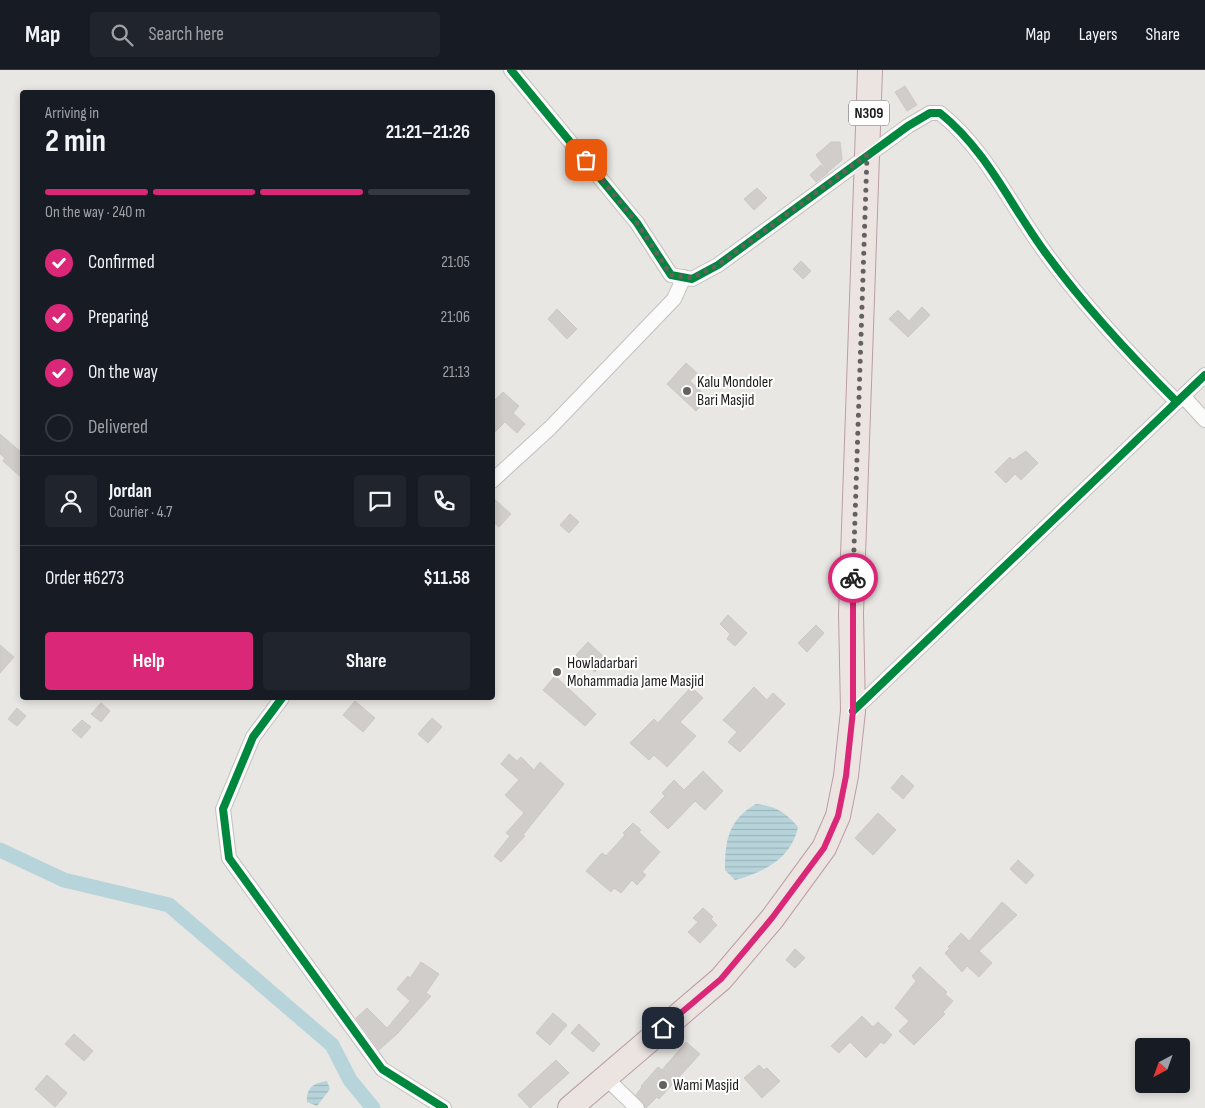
<!DOCTYPE html>
<meta charset="utf-8">
<style>
body{margin:0;font-family:"Sofia Sans Condensed",sans-serif;background:#20242c;color:#f1f3f6;height:100vh;display:flex;flex-direction:column;font-size:19px;white-space:nowrap}
*{box-sizing:border-box;margin:0}
p{font-size:16px;color:#9ea1a6}
.icon{flex:none;width:28px;height:28px;fill:none;stroke:currentColor;stroke-width:2;stroke-linecap:round;stroke-linejoin:round}
.map{position:relative;flex:1;overflow:hidden}
.side{position:absolute;left:20px;top:20px;width:475px;height:610px;display:flex;flex-direction:column;background:#171b24;border-radius:5px;box-shadow:0 2px 8px #0003}
.side>*{flex:none}
.needle{width:32px;rotate:221deg}
.controls{position:absolute;left:1135px;top:968px;display:grid;gap:10px}
.controls a{display:grid;place-items:center;width:55px;height:55px;border-radius:5px;background:#171b24;box-shadow:0 2px 8px #0003;font-size:25px}
.pin{position:absolute;display:grid;place-items:center;width:42px;height:42px;color:#fff;margin:-21px;border-radius:10px;box-shadow:0 2px 8px #0006}
.courier{position:absolute;display:grid;place-items:center;width:50px;height:50px;margin:-25px;border:4px solid #db2777;border-radius:50%;background:#fff;color:#222;box-shadow:0 1px 6px #0007}
.summary em{font-style:normal;font-weight:700}
.summary div{display:flex;flex-direction:column-reverse}
.summary{display:flex;align-items:center;justify-content:space-between;height:85px;padding:0 25px}
h1{font-size:32px;font-weight:700;line-height:38px}
.bar{display:grid;grid-template-columns:repeat(4,1fr);gap:8px 5px;align-content:center;height:60px;padding:0 25px}
.bar i{height:6px;border-radius:4px;background:#363941}
.bar .active{background:#db2777}
.bar p{grid-column:span 4}
.line{display:flex;align-items:center;gap:12px;padding:0 25px;border-top:1px solid #363941}
.line div{flex:1}
.round{display:grid;place-items:center;flex:none;width:52px;height:52px;border-radius:5px;background:#20242c}
ol{padding:0 25px;list-style:none}
li{display:flex;align-items:center;gap:15px;height:55px}
li p{margin-inline-start:auto}
li .icon{padding:5px;border-radius:50%;background:#db2777;color:#fff;stroke-width:4}
li:last-child{color:#9ea1a6}
li i{width:28px;height:28px;border:2px solid #363941;border-radius:50%}
.primary-button{display:flex;gap:10px;margin-top:auto;padding:10px 25px}
.primary-button a{flex:1;height:58px;border-radius:5px;background:#db2777;color:#fff;font-size:20px;font-weight:700;line-height:58px;text-align:center}
.primary-button a+a{background:#20242c;color:#f1f3f6}
header{display:flex;align-items:center;gap:30px;box-sizing:border-box;height:70px;padding:0 25px;background:#171b24;border-bottom:1px solid #363941}
header strong{font-size:24px}
nav{display:flex;gap:28px;margin-inline-start:auto;font-size:18px}
.search{width:350px;height:45px;background:#20242c;display:flex;align-items:center;gap:12px;box-sizing:border-box;padding:0 18px;border-radius:5px;color:#9ea1a6;font-size:19px}
.map>svg:first-child{display:block}
.water{fill:url(#water-rules)}
.lines{fill:none;stroke-linecap:round;stroke-linejoin:round}
.canal{stroke:#b7d4db;stroke-width:15}
.building{fill:#d0cdca;stroke:#ccc9c5}
.minor-casing{stroke:#c2c1bf;stroke-width:16}
.trunk-casing{stroke:#bc9da5;stroke-width:26}
.minor{stroke:#fcfbfb;stroke-width:14}
.trunk{stroke:#ebe4e1;stroke-width:24}
.cycleway-casing{stroke:#fff;stroke-width:11}
.cycleway{stroke:#00873e;stroke-width:8}
.done{stroke:#636261;stroke-width:5;stroke-dasharray:0 9}
.route{stroke:#db2777;stroke-width:6}
.poi-dot{fill:#636261;stroke:#fff;stroke-width:2}
.labels{text-anchor:middle;dominant-baseline:central;stroke-width:4;stroke-linejoin:round;paint-order:stroke}
.shield{fill:#fff;stroke:#5f5f5f;stroke-width:1}
.shield-label{font-size:15px;font-weight:bold;fill:#1b1b1b}
.poi-label{font-size:16px;fill:#1b1b1b;stroke:#fff;text-anchor:start}
</style>
<header>
<strong>Map</strong>
<div class="search"><svg class="icon" aria-label="search" viewBox="0 0 24 24"><circle cx="10" cy="10" r="6"/><path d="M15 15l6 6"/></svg>Search here</div>
<nav><a>Map</a><a>Layers</a><a>Share</a></nav>
</header>
<div class="map">
<svg width="1205" height="1038" viewBox="0 0 1205 1038">
<defs>
<pattern id="water-rules" width="6" height="5" patternUnits="userSpaceOnUse" patternTransform="scale(1.25)"><rect width="6" height="5" fill="#b7d4db"/><path d="M0 2.5h6" fill="none" stroke="#9db5bb"/></pattern>
</defs>
<rect width="100%" height="100%" fill="#e9e7e3"/>
<path class="water" d="M756,734C776,736 785,742 798,757C791,789 764,802 735,810L725,800C725,771 728,750 756,734Z
M327,1011L330,1019L317,1036L307,1032C306,1018 313,1013 327,1011Z"/>
<g class="lines">
<path class="canal" d="M0,780L64,810L169,835L332,975L350,1010L373,1038"/>
</g>
<path class="building" d="M905,16L917,35L907,41L895,22Z
M831,72H840L842,90L828,102L816,85Z
M821,95L828,103L816,112L810,105Z
M757,118L767,128L754,140L744,129Z
M801,191L811,201L803,209L793,199Z
M922,237L930,245L908,267L889,249L898,240L909,251Z
M557,239L577,259L567,269L548,249Z
M686,293L697,303L690,311L708,328L696,341L667,314Z
M503,322L519,336L513,343L525,354L517,363L505,352L492,365V333Z
M0,364L22,383V408L3,391L5,388L0,384Z
M1026,381L1038,393L1021,410L1015,404L1006,413L995,402L1010,387L1013,390Z
M492,427L511,444L499,457L492,451Z
M570,444L579,452L569,463L560,455Z
M728,545L747,563L735,576L727,569L730,564L720,554Z
M816,555L824,563L807,582L798,573Z
M588,572L606,589L595,602L576,585Z
M0,575L14,587L0,603Z
M555,606L596,644L585,656L543,620Z
M691,617L703,628L680,652L696,666L667,697L654,685L649,690L630,673L654,649L658,653Z
M754,617L767,630L773,623L785,634L740,682L728,672L737,662L723,650Z
M355,631L375,648L363,662L343,645Z
M101,633L110,641L101,652L91,644Z
M17,638L26,646L17,656L8,649Z
M432,648L442,657L428,673L418,664Z
M82,650L91,657L81,668L72,660Z
M509,684L517,691L521,687L534,700L540,692L564,714L523,765L525,766L501,792L494,786L510,766L506,763L524,743L505,725L519,710L501,694Z
M703,701L723,721L705,740L695,731L668,759L650,742L665,726L662,723L674,710L684,720Z
M902,705L914,716L903,729L891,718Z
M878,743L896,760L873,785L855,768Z
M633,753L641,760L639,762L660,782L642,802L646,805L637,815L632,810L621,823L614,818L611,822L586,801L602,783L606,786L625,765L623,763Z
M1018,790L1034,805L1026,814L1010,799Z
M1002,832L1017,845L979,881L992,893L979,907L967,896L962,902L945,883L950,878L948,877L961,863L969,871Z
M703,838L713,847L711,849L717,855L700,873L688,862L698,852L693,848Z
M795,879L805,888L795,898L786,890Z
M421,892L439,904L426,923L431,926L398,963L379,980L356,948L367,938L387,958L410,931L397,919L408,906L410,908Z
M920,897L947,922L945,924L953,931L943,942L945,944L914,975L899,961L909,951L895,938L916,911L912,906Z
M553,943L567,955L550,975L536,963Z
M862,946L873,957L878,952L892,965L884,974L881,972L866,988L850,972L839,983L831,976Z
M579,954L600,974L593,982L571,963Z
M74,964L93,981L84,991L65,974Z
M686,972L700,984L659,1029L657,1027L646,1038L636,1025L642,1017L641,1016L658,997L662,1000Z
M556,990L569,1003L530,1038L518,1025Z
M759,995L764,1000L767,998L780,1011L762,1028L744,1008Z
M47,1005L67,1023L55,1037L35,1019Z"/>
<g class="lines">
<defs>
<path id="minor" d="M511,0L637,153L671,205L692,209L718,195L908,56L930,43H940C985,79 1009,132 1042,178C1082,234 1129,284 1177,332
M1183,326L1205,350
M492,411L550,358L674,229L684,207
M282,628L253,667L223,739L229,788L382,999L444,1038
M853,641L1205,305
M606,1008L637,1038"/>
<path id="trunk" d="M570,1038L721,909L772,849L824,778L838,746L846,706L853,641L851,543L870,0"/>
</defs>
<use href="#minor" class="minor-casing"/>
<use href="#trunk" class="trunk-casing"/>
<use href="#minor" class="minor"/>
<use href="#trunk" class="trunk"/>
<defs>
<path id="cycleway" d="M511,0L637,153L671,205L692,209L718,195L908,56L930,43H940C985,79 1009,132 1042,178C1082,234 1129,284 1177,332
M282,628L253,667L223,739L229,788L382,999L444,1038
M853,641L1205,305"/>
</defs>
<use href="#cycleway" class="cycleway-casing"/>
<use href="#cycleway" class="cycleway"/>
</g>
<g class="lines">
<path class="done" d="M586,90L637,153L671,205L692,208L718,195L867,85L853,508"/>
<path class="route" d="M663,958L721,909L772,848L824,778L838,746L846,706L853,641V508"/>
</g>
<g class="poi-dot">
<circle cx="687" cy="321" r="5"/>
<circle cx="557" cy="602" r="5"/>
<circle cx="663" cy="1015" r="5"/>
</g>
<g class="labels">
<rect class="shield" x="849" y="30.5" width="40" height="25" rx="4"/>
<g class="shield-label">
<text x="869" y="43">N309</text>
</g>
<g class="poi-label">
<text x="697" y="312">Kalu Mondoler<tspan x="697" dy="18">Bari Masjid</tspan></text>
<text x="567" y="593">Howladarbari<tspan x="567" dy="18">Mohammadia Jame Masjid</tspan></text>
<text x="673" y="1015">Wami Masjid</text>
</g>
</g>
</svg>
<div class="controls">
<a><svg class="needle" viewBox="-14 -14 28 28"><path d="M0-13l5 13h-10z" fill="#e53935"/><path d="M0 13l5-13h-10z" fill="#9ea1a6"/></svg></a>
</div>
<div class="pin" style="left:586px;top:90px;background:#ea580c"><svg class="icon" aria-label="bag" viewBox="0 0 24 24"><path d="M5 8h14l-1 12H6zM9 8a3 3 0 0 1 6 0"/></svg></div>
<div class="pin" style="left:663px;top:958px;background:#1f2937"><svg class="icon" aria-label="home" viewBox="0 0 24 24"><path d="M3 11l9-7 9 7M6 9v11h12V9"/></svg></div>
<div class="courier" style="left:853px;top:508px"><svg class="icon" aria-label="bike" viewBox="0 0 24 24"><circle cx="6" cy="16" r="4"/><circle cx="18" cy="16" r="4"/><path d="M6 16l4-8h5l3 8M10 8l3 8H6M13 5h3"/></svg></div>
<section class="side">
<div class="summary"><div><h1>2 min</h1><p>Arriving in</p></div><em>21:21–21:26</em></div>
<div class="bar"><i class="active"></i><i class="active"></i><i class="active"></i><i></i><p>On the way · 240 m</p></div>
<ol>
<li><svg class="icon" aria-label="check" viewBox="0 0 24 24"><path d="M5 12l5 5 9-10"/></svg>Confirmed<p>21:05</p></li>
<li><svg class="icon" aria-label="check" viewBox="0 0 24 24"><path d="M5 12l5 5 9-10"/></svg>Preparing<p>21:06</p></li>
<li><svg class="icon" aria-label="check" viewBox="0 0 24 24"><path d="M5 12l5 5 9-10"/></svg>On the way<p>21:13</p></li>
<li><i></i>Delivered</li>
</ol>
<div class="line" style="height:90px"><a class="round"><svg class="icon" aria-label="person" viewBox="0 0 24 24"><circle cx="12" cy="8" r="4"/><path d="M4 21q1-7 8-7t8 7"/></svg></a><div><b>Jordan</b><p>Courier · 4.7</p></div><a class="round"><svg class="icon" aria-label="chat" viewBox="0 0 24 24"><path d="M4 5h16v11H9l-5 4z"/></svg></a><a class="round"><svg class="icon" aria-label="phone" viewBox="0 0 24 24"><path d="M5 4h4l2 5-3 2q2 4 5 5l2-3 5 2v4C11 20 4 13 5 4z"/></svg></a></div>
<div class="line" style="height:65px"><div>Order #6273</div><b>$11.58</b></div>
<div class="primary-button"><a>Help</a><a>Share</a></div>
</section>
</div>
